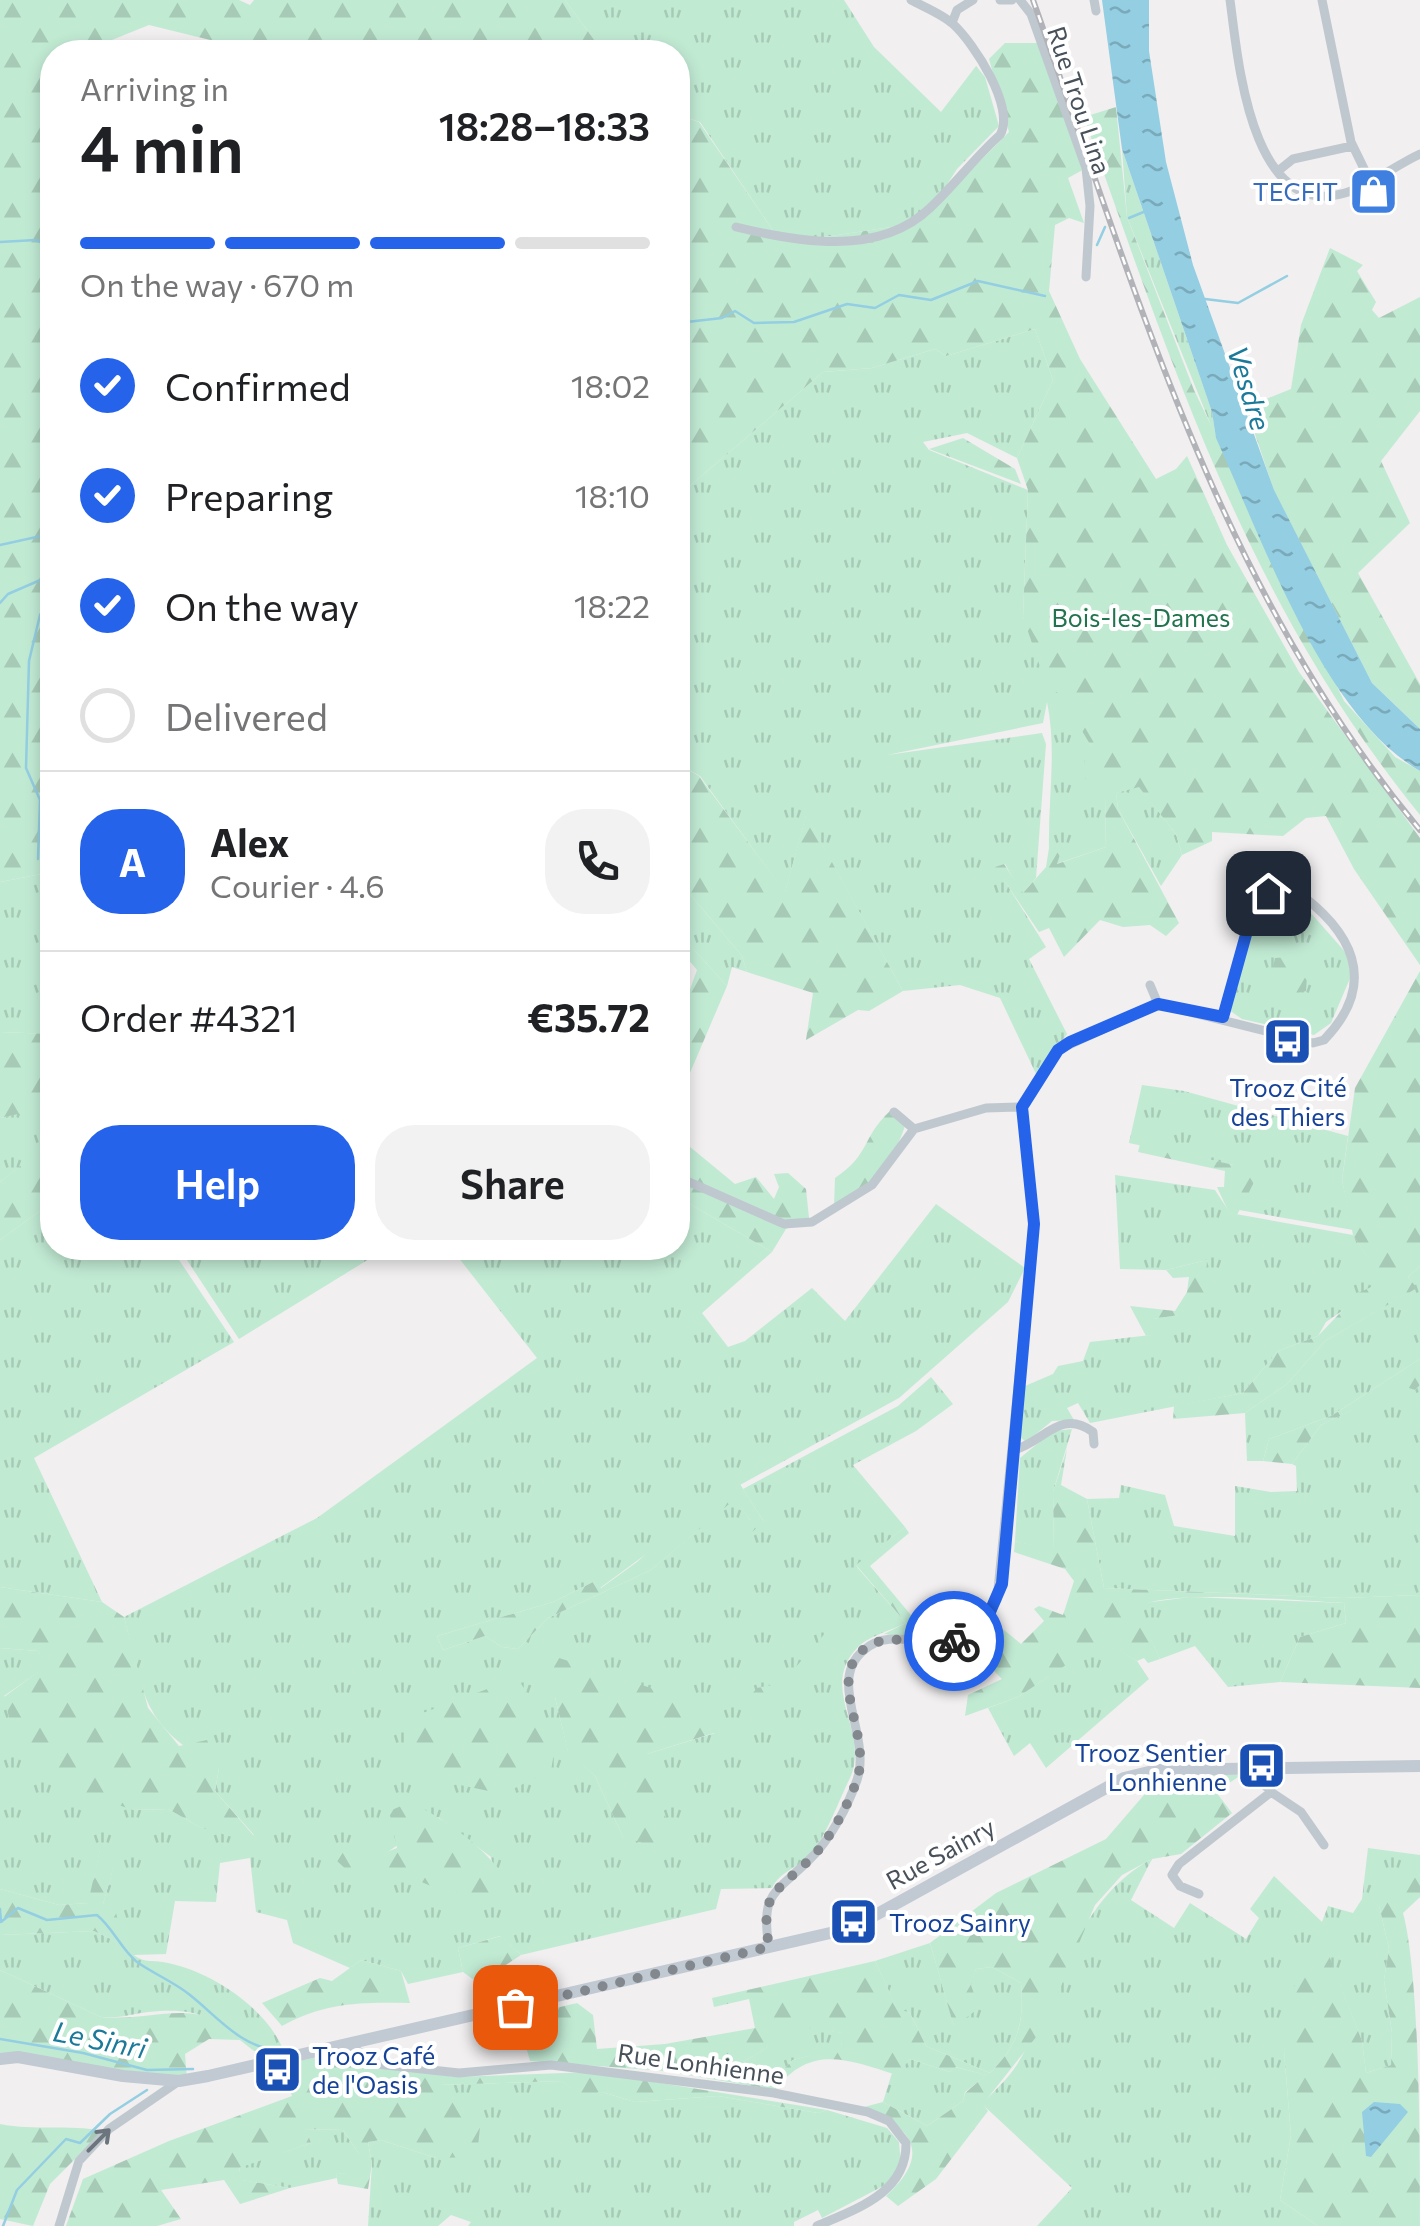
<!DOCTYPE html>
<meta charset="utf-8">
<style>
body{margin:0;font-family:Commissioner,sans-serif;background:#f2f2f2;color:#202124;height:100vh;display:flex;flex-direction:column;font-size:38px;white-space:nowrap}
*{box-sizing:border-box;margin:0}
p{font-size:32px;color:#757577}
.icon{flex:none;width:55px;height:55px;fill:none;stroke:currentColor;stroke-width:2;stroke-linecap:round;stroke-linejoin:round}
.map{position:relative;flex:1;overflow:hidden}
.panel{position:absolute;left:40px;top:40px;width:650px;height:1220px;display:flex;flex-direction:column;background:#fff;border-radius:40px;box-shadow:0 5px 15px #0003}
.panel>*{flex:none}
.pin{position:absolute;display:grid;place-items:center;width:85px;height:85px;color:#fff;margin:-42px;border-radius:20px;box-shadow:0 5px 15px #0006}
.courier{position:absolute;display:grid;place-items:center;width:100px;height:100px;margin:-50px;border:8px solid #2563eb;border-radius:50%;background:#fff;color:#222;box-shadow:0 2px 12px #0007}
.overview em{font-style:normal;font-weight:600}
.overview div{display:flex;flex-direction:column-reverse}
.overview{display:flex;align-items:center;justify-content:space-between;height:170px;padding:0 40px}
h1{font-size:65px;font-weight:600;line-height:75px}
.bar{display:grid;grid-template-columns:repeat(4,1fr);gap:15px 10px;align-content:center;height:120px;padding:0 40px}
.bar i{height:12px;border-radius:8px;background:#e0e0e0}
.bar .selected{background:#2563eb}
.bar p{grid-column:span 4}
.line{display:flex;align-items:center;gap:25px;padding:0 40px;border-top:2px solid #e0e0e0}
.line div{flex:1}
.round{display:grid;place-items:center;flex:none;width:105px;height:105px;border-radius:40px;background:#f2f2f2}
ol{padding:0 40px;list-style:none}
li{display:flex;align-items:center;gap:30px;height:110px}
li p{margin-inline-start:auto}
li .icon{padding:10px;border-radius:50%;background:#2563eb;color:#fff;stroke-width:4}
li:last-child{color:#757577}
li i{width:55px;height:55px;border:5px solid #e0e0e0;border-radius:50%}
.cta{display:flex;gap:20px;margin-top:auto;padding:20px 40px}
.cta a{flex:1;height:115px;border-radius:40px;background:#2563eb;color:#fff;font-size:40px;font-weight:600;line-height:115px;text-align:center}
.cta a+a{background:#f2f2f2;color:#202124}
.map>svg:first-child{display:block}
.grass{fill:url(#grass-tufts);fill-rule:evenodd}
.forest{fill:url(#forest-firs);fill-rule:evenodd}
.water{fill:url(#water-ripples)}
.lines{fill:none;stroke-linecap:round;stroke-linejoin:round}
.stream{stroke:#93cee2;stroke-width:2.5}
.street{stroke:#c0c8cf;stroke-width:9}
.secondary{stroke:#c1c9d3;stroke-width:12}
.rail-casing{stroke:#b1b3b8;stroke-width:6}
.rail{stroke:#fff;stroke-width:2.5;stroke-dasharray:8;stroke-linecap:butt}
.oneway{stroke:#6c757d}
.done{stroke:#83888e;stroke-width:10;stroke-dasharray:0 18}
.route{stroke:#2563eb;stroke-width:12}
.labels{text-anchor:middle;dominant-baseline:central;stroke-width:8;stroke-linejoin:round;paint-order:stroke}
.street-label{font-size:25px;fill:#48515a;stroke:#fff}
.shop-label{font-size:25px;fill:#366cbe;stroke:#fff;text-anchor:end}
.park-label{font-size:25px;fill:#21744e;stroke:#fff}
.transit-label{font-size:25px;fill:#164399;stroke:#fff;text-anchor:start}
.water-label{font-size:28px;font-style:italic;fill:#1b799a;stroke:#fff}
</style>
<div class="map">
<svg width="1420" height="2226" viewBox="0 0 1420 2226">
<defs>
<pattern id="grass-tufts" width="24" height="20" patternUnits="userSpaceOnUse" patternTransform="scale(2.5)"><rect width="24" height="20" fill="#c1ead3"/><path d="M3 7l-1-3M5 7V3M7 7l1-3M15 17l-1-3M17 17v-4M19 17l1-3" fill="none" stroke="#a7cab7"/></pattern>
<pattern id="forest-firs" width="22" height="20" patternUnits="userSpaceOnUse" patternTransform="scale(2.5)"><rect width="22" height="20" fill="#c1ead3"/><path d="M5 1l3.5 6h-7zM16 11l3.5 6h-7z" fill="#a7cab7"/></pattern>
<pattern id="water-ripples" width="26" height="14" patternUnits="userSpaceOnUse" patternTransform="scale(2.5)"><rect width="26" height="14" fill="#93cee2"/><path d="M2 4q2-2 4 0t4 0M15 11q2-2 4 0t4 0" fill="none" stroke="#7aaaba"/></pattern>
</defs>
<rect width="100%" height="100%" fill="#f1efef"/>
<path class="grass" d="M565,0H844L874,47L941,112L976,66L985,77L999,126L957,169L930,211L898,226L797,241L774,232L700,122L678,115V52H603Z
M1122,149L1212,412L1216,438L1127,217Z
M1035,329L1053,380L1017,458L967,433L923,442L929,450L1028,490L1023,617L1091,746L1105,796L1106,847L1056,864L1061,848H1049C1048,798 1057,750 1047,702L1043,723L887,755L1042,733L1046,744L1036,878L1022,894L1005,864L996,867L1046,947L1029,959L1067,1034L1037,1076L1000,998L960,985L903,991L806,816L785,893L700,776L678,764V496L823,372L872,368L935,349L946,356Z
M1139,786L1176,834L1182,855L1161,886L1118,809L1116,793Z
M52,872V1034L0,1032V882Z
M678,880L742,956L747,972L732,967L727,986L678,932Z
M1294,894L1347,954L1351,976L1331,1023L1314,1035L1242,1019L1229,1010L1255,915L1269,899Z
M1142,1085L1184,1091L1348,1136L1342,1180L1353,1230L1239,1210L1262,1165H1234L1129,1143Z
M42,1108L49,1144L0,1182V1118Z
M1115,1175L1215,1190L1230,1213L1353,1235L1384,1282L1326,1322L1318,1336L1278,1351L1243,1393L1090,1423L1078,1403L1067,1408L1074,1420L1052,1421L1026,1442L1019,1436L1025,1386L1053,1374L1058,1366L1083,1361L1090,1342L1151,1335L1152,1319L1178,1315L1207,1260L1166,1270L1120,1269Z
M678,1197L772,1252L702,1313L728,1347L745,1341L812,1288L845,1321L936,1204L1025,1268L1008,1302L899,1398L740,1485L600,1588L593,1582L553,1602L437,1636L443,1650L485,1636L502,1647L518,1649L548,1618L651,1570L735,1498L750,1520L764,1522L743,1489L898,1406L931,1377L953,1404L916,1431L853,1465L905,1527L856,1566L906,1623C892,1630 869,1636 858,1647C817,1688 871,1732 850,1778C839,1800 827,1834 812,1853C799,1868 781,1870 772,1888L721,1889L716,1909L521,1955L500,1936L458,1948L463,1972L408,1984L401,1971L361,1960L350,1968L293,1943L287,1920L256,1912L250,1858L220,1863L216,1902L175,1901L166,1954L134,1955C145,1963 150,1960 163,1962C210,1970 265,2007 283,2049L254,2051C214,2020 203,2006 148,2012C131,2014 119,2019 101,2017L0,1970V1935L94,1931L124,1945L103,1904L116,1858L100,1850L89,1903L59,1905L0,1889V1648L38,1651L47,1666L4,1696L133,1810L168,1809L200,1827L254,1835L215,1791L219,1768C141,1725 145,1698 124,1617L317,1518L537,1358L451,1248H678ZM555,1697L715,1733L647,1754L623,1837L595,1776L568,1751ZM438,1817L491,1857L499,1894L452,1892L391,1869L366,1867Z
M52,1202V1248H171L234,1342L34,1458L102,1602L0,1587V1240Z
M179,1248H387L239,1339Z
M1420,1266V1359L1331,1416L1269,1439L1263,1461H1247L1245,1413L1287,1384L1325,1341L1416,1288L1408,1277Z
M1403,1385L1415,1390L1420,1385V1595L1343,1598L1104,1588L1087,1499L1119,1498L1121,1485L1165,1495L1174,1526L1235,1536V1486L1271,1492L1297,1491L1296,1466L1292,1464L1321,1425Z
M1072,1429L1053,1492L1054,1551L1015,1541L1020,1458L1053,1431Z
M1190,1597L1344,1603L1346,1623L1300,1637L1280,1682L1228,1687L1195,1646L1160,1659L1136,1608L1144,1603Z
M1102,1640L1137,1661L1149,1679L1046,1768L1030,1743L1014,1756L988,1708L1018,1697Z
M1368,1848L1420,1855V1876L1413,1867L1379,1905L1389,1949L1384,1980L1392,2033L1391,2065L1366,2073L1362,2041L1320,1934L1284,2051L1291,2135L1280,2200L1318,2226H1037L1072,2188L982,2104C994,2091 1009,2078 1018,2063C1059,1993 1076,1899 1152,1859L1131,1900L1174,1928L1190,1903L1246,1939L1259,1918L1250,1909L1274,1876L1322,1922L1328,1906L1353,1913L1362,1899Z
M930,1943L954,2026L976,1969L992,1967L1021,1983C1024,2024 1019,2044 990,2073L926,2046L910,2013L897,2009L875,1961Z
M802,2026L843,2033L841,2048L793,2060L771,2081L738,2076L743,2062Z
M910,2059L950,2072L955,2067L987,2075L965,2092L963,2101L927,2126L883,2102L892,2073L897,2074Z
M562,2081L580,2095L602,2092L635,2102L718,2096L818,2113L827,2110L887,2128L899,2142L901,2166L889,2183L822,2218L818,2210L794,2222V2226H468L471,2222L451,2215L438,2226H368L372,2164L368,2142L381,2140L436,2158L438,2085Z
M305,2129L343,2130L359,2154V2173L336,2174L337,2178L290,2188L241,2180L239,2167L311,2143Z"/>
<path class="forest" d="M0,0H239L250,5L254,0H565L603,52H259L149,25L82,52H52V737L45,738L52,872L0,882Z
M1005,43H1041L1088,167L1068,178L1084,223L1069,218L1055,225L1049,291L1080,359L1156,479L1176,469L1187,456L1227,545L1299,672L1420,838V965L1354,869L1326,816L1306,818L1283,836L1212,832V841L1182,855L1176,834L1139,787L1116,793L1118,809L1179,923L1166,936L1150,925L1123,927L1100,920L1064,957L1049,928L1039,932L995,867L1004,864L1023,893L1046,867L1049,848H1062L1057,864L1106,847L1105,796L1085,778L1084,756L1091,746L1060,694L1047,687L1023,617L1028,490L1017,458L1053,380L1035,329L946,356L935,349L872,368L823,372L678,496V115L699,122L774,232L797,241L898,226L930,211L1009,132L989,59Z
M1116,107L1127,217L1194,390L1344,701L1395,757L1420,771V815C1248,603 1173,369 1084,117Z
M1330,248L1363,265L1357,271L1376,302L1372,310L1379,318L1420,297V411L1381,461L1410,523L1358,573L1420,684V729L1372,683L1274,491L1246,407L1291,389L1301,325Z
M963,438L1015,469L1021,484L929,449Z
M678,764L699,776L785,892L806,815L903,991L869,1011L858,1010L806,1040L813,993L747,972L742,956L678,880Z
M678,932L727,986L678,1101V1023L697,970L678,947Z
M1289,957L1307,976L1306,991L1286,997L1269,985L1275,958Z
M1420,971V1266L1408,1277L1417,1288L1325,1341L1287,1384L1245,1413L1173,1419L1174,1406L1243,1393L1278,1351L1318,1336L1360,1292L1383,1282L1353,1235L1342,1180L1355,1088Z
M0,1032L52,1034V1202L0,1240V1182L49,1143L42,1109L0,1118Z
M890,1111L905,1126C888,1173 878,1183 834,1207L835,1178C871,1154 861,1138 890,1111Z
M678,1137L735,1184L756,1177L774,1199L779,1187L774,1174L788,1173L806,1189L809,1218L786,1229L772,1252L678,1197Z
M1140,1144L1234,1165H1263L1237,1215L1229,1213L1217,1187H1224L1225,1171L1138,1152Z
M1207,1260L1204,1303H1191L1179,1315L1153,1319L1152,1335L1146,1336L1130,1306L1175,1311L1187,1292L1189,1277L1173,1278L1166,1270Z
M1420,1359V1385L1415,1390L1403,1386L1321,1425L1292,1464L1263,1461L1269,1439L1331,1416Z
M1067,1449L1061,1485L1087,1499L1104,1588L1343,1598L1420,1595V1688L1280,1682L1300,1637L1346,1623L1344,1603C1305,1601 1162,1588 1137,1608L1160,1659L1148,1663L1144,1658L1137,1661L1102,1641L1018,1697L965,1716L968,1695L1002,1679L988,1665L998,1644L985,1629L993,1621L1021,1644L1044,1621L1034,1609L1039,1606L1063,1615L1074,1581L1065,1569L1014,1552L1015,1541L1054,1550L1053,1492Z
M740,1484L764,1522L741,1541L737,1530L750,1520L735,1499L651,1570L548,1618L518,1649L502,1647L485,1636L443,1650L437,1636L553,1602L593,1582L601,1588L637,1562L685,1518Z
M905,1527L909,1533L870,1566L915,1620L986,1611L944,1642L884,1634L906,1623L856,1565Z
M0,1587L102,1602L124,1617L148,1708L179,1746L207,1740L219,1768L215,1791L254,1836L248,1842L200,1827L168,1809L133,1810L61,1785L15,1741L4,1697L46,1666L38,1651L0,1648Z
M834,1623L843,1631L772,1706L758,1702L752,1694L757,1688L782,1683Z
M547,1654L651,1688L717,1732L647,1754L676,1853L623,1837L595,1776L568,1752L555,1697L537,1666Z
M517,1678L557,1736L551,1770L503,1794L436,1780L404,1745L412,1717Z
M1162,1774L1241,1775L1216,1792L1232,1813L1181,1854L1152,1859L1122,1875L1095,1905L1044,2027L983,2104L988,2111L936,2179L898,2206L886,2196C931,2155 915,2129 864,2107L883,2102L927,2126L963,2101L965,2093L986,2075L956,2067L950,2072L910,2059L897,2075C849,2060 811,2043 775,2090L665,2071L530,2061L518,2017L577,2003L593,2015L597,2049L665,2044L755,2028L749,1999L714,2007L712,1998L875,1961L897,2008L910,2013L926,2046L990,2073C1019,2044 1024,2024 1021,1983L992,1967L976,1969L971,1985L979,2008L954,2027L930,1943L996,1893L1106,1839ZM802,2027L842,2033L841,2047L793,2060L771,2081L738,2076L743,2062Z
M411,1802C448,1822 483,1845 506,1879L499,1894C484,1894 466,1895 451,1892C415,1884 388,1859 350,1873L337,1861L346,1848L363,1845L376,1856L397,1848L389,1811Z
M100,1849L118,1853L103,1904L116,1913L125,1946L94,1931L0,1935V1889L59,1905L88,1903Z
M1414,1867L1420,1876V1897L1403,1913C1420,1976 1420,2151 1420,2226H1318L1280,2200L1291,2135L1284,2051L1296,1975L1320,1932L1362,2041L1366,2073L1391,2065L1392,2033L1384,1980L1389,1949L1379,1905L1385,1870Z
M501,1936L521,1955L478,1983L463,1972L458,1948Z
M361,1960L401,1971L410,2003C362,2002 325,2002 282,2026L262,2003L320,1978L332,1981Z
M0,1970L101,2017C152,2023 200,1993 240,2040L209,2039L185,2054L187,2080L0,2059Z
M350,2050L362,2064L456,2077L593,2072L827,2110L818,2113L718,2096L635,2102L602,2092L580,2096L562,2081L439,2085L480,2127L477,2157L436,2158L381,2140L368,2142L372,2164L368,2189L338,2184L336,2174L359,2172V2154L343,2130L306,2129L311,2143L239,2168L242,2180L290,2188L240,2204L224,2180L161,2190L181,2219L157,2226H66L83,2179L169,2141L292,2096L280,2065Z
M0,2124C35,2131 68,2124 103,2131L50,2184L33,2226L0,2219Z"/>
<path class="water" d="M1102,0H1149V51L1166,162L1193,265L1274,490L1372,683L1420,729V771C1323,715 1262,539 1216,438L1212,412L1122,149Z
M1374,2102L1400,2104L1408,2112L1371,2157L1366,2156L1362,2112Z"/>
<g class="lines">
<path class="stream" d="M1129,218L1146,211
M0,242L36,240L52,247
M1097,245L1105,227
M1205,299L1238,303L1287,276
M678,323L722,318L735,311L754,323L794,322L847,304L875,308L899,295L931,300L978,281L1045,296
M0,545L41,536L52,526
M0,603L8,594L52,575
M38,859L40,800L26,768L29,661L40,615L52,596
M0,1909L1,1922L18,1908L47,1920L97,1915C113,1928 121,1949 137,1962C154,1974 174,1982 190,1995C219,2018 240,2047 280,2051
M0,2039L83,2053L147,2070L193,2069
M3,2226L17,2190L66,2139L80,2143L110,2114L147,2090"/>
<path class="street" d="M1000,0H1012
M1020,0L1031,14L1086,168L1090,206L1086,277
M1094,0L1096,11
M1230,0C1238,58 1250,221 1345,193C1369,186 1396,165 1420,154
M1322,0L1351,142L1369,179
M952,23L957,10L973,0
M1278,171L1293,159L1352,146
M736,227C798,242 879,257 930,208C955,185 974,158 1000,135C1016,108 974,43 953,24C942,14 924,7 911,0
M1150,985L1158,1004
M894,1112L914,1129
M678,1177L784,1224L812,1222L872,1185L914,1129L986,1108L1022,1107
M1014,1450C1044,1442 1060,1408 1093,1432L1094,1444
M1250,1769L1271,1792L1301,1812L1324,1845
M1199,1894L1180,1886L1172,1875L1179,1864L1271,1792
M769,1947C760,1892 775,1894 810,1859C830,1840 848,1806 857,1780C872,1736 826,1681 864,1650C904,1616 953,1679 997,1600L1034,1224L1022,1107L1058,1050L1158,1004L1313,1043L1324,1040C1380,982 1352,930 1293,889L1268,893L1254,906L1223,1017
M351,2046L376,2064L459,2073L551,2065L774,2093L868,2112L889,2121L906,2143C907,2193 856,2209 817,2226
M59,2226L79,2161L109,2129L179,2081"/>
<path class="secondary" d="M0,2059L18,2057L123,2076L179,2081L208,2076L852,1928L1124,1778L1157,1770L1420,1766"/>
<defs>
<path id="rail" d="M1033,0C1136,290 1219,589 1420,830"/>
</defs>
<use href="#rail" class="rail-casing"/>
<use href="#rail" class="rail"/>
</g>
<defs><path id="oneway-shaft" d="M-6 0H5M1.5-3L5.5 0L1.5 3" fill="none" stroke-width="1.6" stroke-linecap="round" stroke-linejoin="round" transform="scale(2.5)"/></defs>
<use class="oneway" href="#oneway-shaft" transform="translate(99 2140) rotate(-45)"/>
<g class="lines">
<path class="done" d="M515,2007L769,1947C760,1892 775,1894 810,1859C830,1840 848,1805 857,1780C872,1734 826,1680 864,1649C889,1629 926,1649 954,1641"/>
<path class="route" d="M954,1641L989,1614L1002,1584L1034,1224L1022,1107L1058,1050L1070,1042L1158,1004L1223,1017L1254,906L1268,893"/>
</g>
<defs>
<symbol id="shop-square" viewBox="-11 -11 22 22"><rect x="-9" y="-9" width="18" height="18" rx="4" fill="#3f7fe0" stroke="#fff"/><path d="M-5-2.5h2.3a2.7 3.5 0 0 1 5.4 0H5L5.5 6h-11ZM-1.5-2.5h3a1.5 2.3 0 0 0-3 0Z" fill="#fff"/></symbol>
<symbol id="bus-square" viewBox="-11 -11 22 22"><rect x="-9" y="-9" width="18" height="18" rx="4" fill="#1a4fb4" stroke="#fff"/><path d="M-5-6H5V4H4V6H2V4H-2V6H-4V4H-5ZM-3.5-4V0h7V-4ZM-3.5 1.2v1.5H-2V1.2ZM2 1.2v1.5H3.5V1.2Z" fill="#fff"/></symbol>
</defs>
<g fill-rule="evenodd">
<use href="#shop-square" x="1346" y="164" width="55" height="55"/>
<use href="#bus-square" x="1260" y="1014" width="55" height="55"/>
<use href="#bus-square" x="1234" y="1738" width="55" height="55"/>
<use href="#bus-square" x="826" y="1894" width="55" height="55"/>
<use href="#bus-square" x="250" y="2042" width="55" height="55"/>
</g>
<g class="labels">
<g class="street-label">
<text transform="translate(1080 100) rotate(72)">Rue Trou Lina</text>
<text transform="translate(940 1853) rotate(-29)">Rue Sainry</text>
<text transform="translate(701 2063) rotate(8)">Rue Lonhienne</text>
</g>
<g class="shop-label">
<text x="1338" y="191">TECFIT</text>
</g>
<g class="park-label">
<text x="1141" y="617">Bois-les-Dames</text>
</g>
<g class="transit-label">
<text x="1288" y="1087" text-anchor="middle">Trooz Cité<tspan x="1288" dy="29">des Thiers</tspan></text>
<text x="1227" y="1752" text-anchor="end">Trooz Sentier<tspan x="1227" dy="29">Lonhienne</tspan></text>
<text x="889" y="1922">Trooz Sainry</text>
<text x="312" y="2055">Trooz Café<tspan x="312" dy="29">de l'Oasis</tspan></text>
</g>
<g class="water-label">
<text transform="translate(1250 388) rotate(73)">Vesdre</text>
<text transform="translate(100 2039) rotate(11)">Le Sinri</text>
</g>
</g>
</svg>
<div class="pin" style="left:515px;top:2007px;background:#ea580c"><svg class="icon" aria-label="bag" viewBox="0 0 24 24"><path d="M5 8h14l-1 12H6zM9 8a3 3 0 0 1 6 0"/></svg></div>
<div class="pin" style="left:1268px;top:893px;background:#1f2937"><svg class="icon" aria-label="home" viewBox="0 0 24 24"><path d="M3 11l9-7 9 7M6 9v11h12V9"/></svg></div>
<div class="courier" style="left:954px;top:1641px"><svg class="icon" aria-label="bike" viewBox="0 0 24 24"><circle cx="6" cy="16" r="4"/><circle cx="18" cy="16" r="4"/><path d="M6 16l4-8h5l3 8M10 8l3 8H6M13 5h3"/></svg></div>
<section class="panel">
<div class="overview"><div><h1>4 min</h1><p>Arriving in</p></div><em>18:28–18:33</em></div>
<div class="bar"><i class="selected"></i><i class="selected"></i><i class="selected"></i><i></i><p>On the way · 670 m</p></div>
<ol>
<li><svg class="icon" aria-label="check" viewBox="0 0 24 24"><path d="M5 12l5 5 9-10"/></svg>Confirmed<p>18:02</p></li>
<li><svg class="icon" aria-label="check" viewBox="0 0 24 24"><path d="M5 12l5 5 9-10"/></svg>Preparing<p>18:10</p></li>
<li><svg class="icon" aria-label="check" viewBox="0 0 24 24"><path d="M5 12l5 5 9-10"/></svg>On the way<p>18:22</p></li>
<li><i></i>Delivered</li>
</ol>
<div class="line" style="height:180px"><b class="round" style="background:#2563eb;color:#fff">A</b><div><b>Alex</b><p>Courier · 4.6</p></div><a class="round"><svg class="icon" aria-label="phone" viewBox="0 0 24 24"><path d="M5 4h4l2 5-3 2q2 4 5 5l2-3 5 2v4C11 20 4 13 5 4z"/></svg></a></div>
<div class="line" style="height:130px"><div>Order #4321</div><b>€35.72</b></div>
<div class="cta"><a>Help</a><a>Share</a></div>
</section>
</div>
